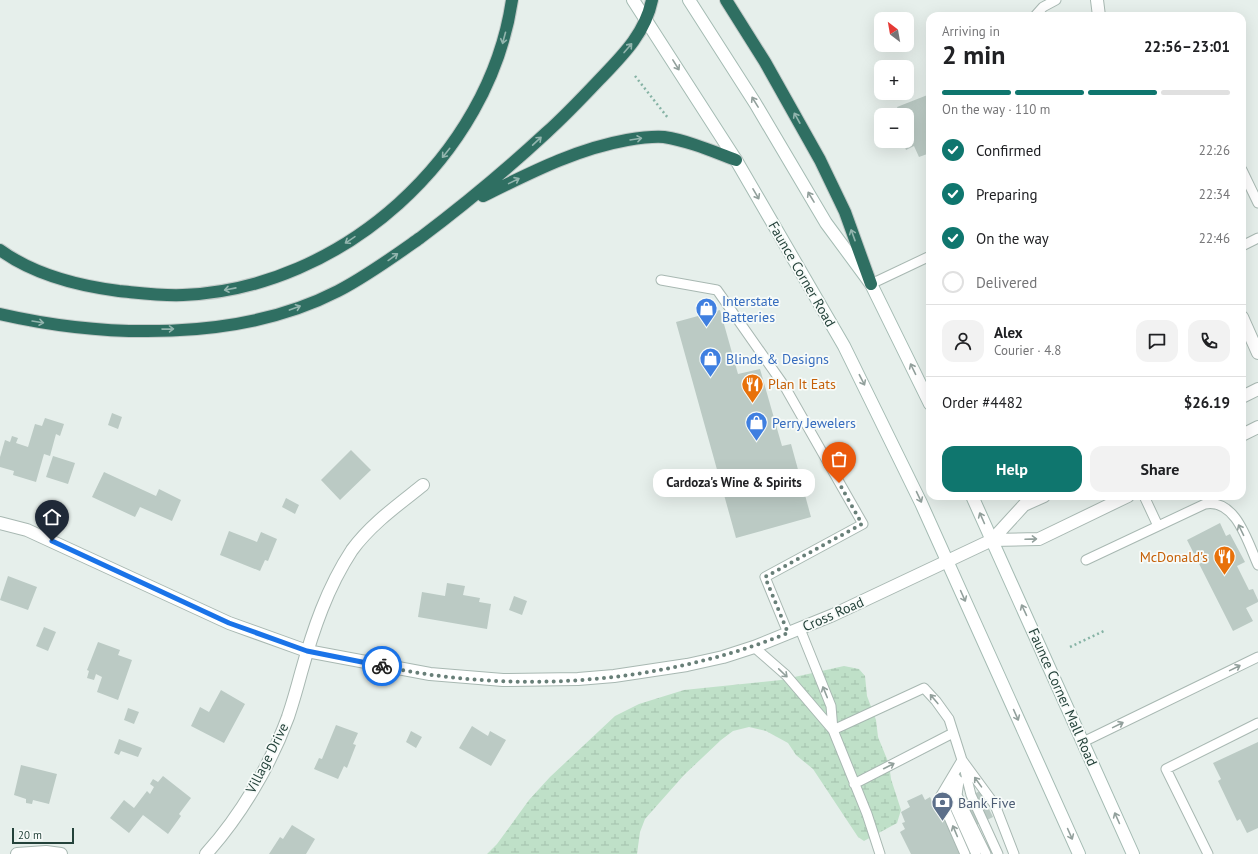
<!DOCTYPE html>
<meta charset="utf-8">
<style>
body{margin:0;font-family:"PT Sans",sans-serif;background:#f2f2f2;color:#202124;height:100vh;display:flex;flex-direction:column;font-size:15px;white-space:nowrap}
*{box-sizing:border-box;margin:0}
p{font-size:13px;color:#757577}
.icon{flex:none;width:22px;height:22px;fill:none;stroke:currentColor;stroke-width:2;stroke-linecap:round;stroke-linejoin:round}
.map{position:relative;flex:1;overflow:hidden}
.drawer{position:absolute;left:926px;top:12px;width:320px;height:488px;display:flex;flex-direction:column;background:#fff;border-radius:12px;box-shadow:0 4px 16px #0002}
.drawer>*{flex:none}
.needle{width:26px;rotate:329deg}
.controls{position:absolute;left:874px;top:12px;display:grid;gap:8px}
.controls a{display:grid;place-items:center;width:40px;height:40px;border-radius:8px;background:#fff;box-shadow:0 4px 16px #0002;font-size:20px}
.scale{position:absolute;left:12px;bottom:10px;width:62px;box-sizing:border-box;padding-left:4px;border:2px solid #24423a;border-top:0;font-size:11px;line-height:14px;white-space:nowrap;color:#24423a;-webkit-text-stroke:3px #f7fbf9;paint-order:stroke}
.pin{position:absolute;display:grid;place-items:center;width:34px;height:34px;color:#fff;margin:-41px -17px;border-radius:50% 50% 50% 0;rotate:-45deg;box-shadow:0 0 4px #0007}
.pin .icon{rotate:45deg}
.courier{position:absolute;display:grid;place-items:center;width:40px;height:40px;margin:-20px;border:3px solid #1a73e8;border-radius:50%;background:#fff;color:#222;box-shadow:0 1px 5px #0007}
.bubble{position:absolute;height:28px;border-radius:12px;background:#fff;box-shadow:0 4px 16px #0002;font-size:13px;font-weight:700;line-height:28px;text-align:center}
.head em{font-style:normal;font-weight:700}
.head div{display:flex;flex-direction:column-reverse}
.head{display:flex;align-items:center;justify-content:space-between;height:68px;padding:0 16px}
h1{font-size:26px;font-weight:700;line-height:30px}
.bar{display:grid;grid-template-columns:repeat(4,1fr);gap:6px 4px;align-content:center;height:48px;padding:0 16px}
.bar i{height:5px;border-radius:3px;background:#e0e0e0}
.bar .active{background:#0f766e}
.bar p{grid-column:span 4}
.line{display:flex;align-items:center;gap:10px;padding:0 16px;border-top:1px solid #e0e0e0}
.line div{flex:1}
.round{display:grid;place-items:center;flex:none;width:42px;height:42px;border-radius:12px;background:#f2f2f2}
ol{padding:0 16px;list-style:none}
li{display:flex;align-items:center;gap:12px;height:44px}
li p{margin-inline-start:auto}
li .icon{padding:4px;border-radius:50%;background:#0f766e;color:#fff;stroke-width:4}
li:last-child{color:#757577}
li i{width:22px;height:22px;border:2px solid #e0e0e0;border-radius:50%}
.primary-button{display:flex;gap:8px;margin-top:auto;padding:8px 16px}
.primary-button a{flex:1;height:46px;border-radius:12px;background:#0f766e;color:#fff;font-size:16px;font-weight:700;line-height:46px;text-align:center}
.primary-button a+a{background:#f2f2f2;color:#202124}
.map>svg:first-child{display:block}
.wetland{fill:url(#wetland-marsh)}
.building{fill:#bbcac4}
.lines{fill:none;stroke-linecap:round;stroke-linejoin:round}
.service-casing{stroke:#a8b8b2;stroke-width:11}
.minor-casing{stroke:#a8b8b2;stroke-width:14}
.tertiary-casing{stroke:#a8b8b2;stroke-width:14}
.secondary-casing{stroke:#a4bbb3;stroke-width:14}
.motorway-casing{stroke:#c2cac8;stroke-width:14}
.path{stroke:#86b3a5;stroke-width:2.5;stroke-dasharray:2 3;stroke-linecap:butt}
.service{stroke:#fff;stroke-width:9}
.minor{stroke:#fff;stroke-width:12}
.tertiary{stroke:#fff;stroke-width:12}
.secondary{stroke:#fff;stroke-width:12}
.motorway{stroke:#2f6f62;stroke-width:12}
.oneway{stroke:#93b5ae}
.oneway2{stroke:#92a09c}
.done{stroke:#687f78;stroke-width:4;stroke-dasharray:0 7.2}
.route{stroke:#1a73e8;stroke-width:5}
.labels{text-anchor:middle;dominant-baseline:central;stroke-width:3.5;stroke-linejoin:round;paint-order:stroke}
.street-label{font-size:14px;fill:#24423a;stroke:#f7fbf9}
.shop-label{font-size:14px;fill:#366cbe;stroke:#f7fbf9;text-anchor:start}
.food-label{font-size:14px;fill:#c56008;stroke:#f7fbf9;text-anchor:start}
.service-label{font-size:14px;fill:#4e5e75;stroke:#f7fbf9;text-anchor:start}
</style>
<div class="map">
<svg width="1258" height="854" viewBox="0 0 1258 854">
<defs>
<pattern id="wetland-marsh" width="20" height="14" patternUnits="userSpaceOnUse"><rect width="20" height="14" fill="#bfe0c8"/><path d="M1 5h8M5 5V1M11 12h8M15 12V8" fill="none" stroke="#a4c1ad"/></pattern>
</defs>
<rect width="100%" height="100%" fill="#e6efeb"/>
<path class="wetland" d="M844,666L859,669L865,676L867,696L876,720L878,737L889,764L891,779L901,810L897,823L864,841L858,837L813,769L796,755L788,743L766,731L749,727L733,731L721,740L684,775L645,819L640,832L637,854H487L497,844L529,800L550,777L615,716L639,704L684,690L781,680Z"/>
<path class="building" d="M930,94V153L919,157L914,146L906,150L903,141H907V115H900L897,107Z
M720,310L738,374L760,369L782,446L791,444L811,517L736,538L676,322Z
M112,413L122,417L118,429L108,425Z
M45,418L64,424L60,436L56,434L50,456L44,454L36,482L13,475L14,471L0,467V457L5,440L10,442L12,436L18,438L16,443L28,447L35,424L42,426Z
M351,450L371,470L340,500L321,480Z
M53,456L75,463L68,484L46,477Z
M104,472L156,496L159,489L181,500L172,521L140,507L135,517L92,497Z
M286,498L299,505L295,514L282,507Z
M1220,523L1226,536L1230,534L1245,562L1237,566L1249,590L1253,589L1258,600V602L1246,608L1253,621L1233,631L1187,540Z
M229,531L257,542L261,532L277,539L268,561L265,560L260,571L220,555Z
M8,576L37,587L28,610L0,600Z
M447,583L465,586L463,595L480,598L479,602L491,604L487,629L418,617L422,592L445,596Z
M514,596L527,601L522,615L509,610Z
M44,627L56,632L48,651L36,646Z
M98,642L120,650L118,655L132,660L118,700L97,692L102,677L96,674L94,680L87,678L89,671L87,670Z
M221,690L245,704L224,743L191,726L200,707L209,712Z
M128,708L139,712L134,724L124,720Z
M336,725L358,733L353,744L356,745L347,768L344,766L338,779L314,769L319,758L322,759Z
M472,726L488,736L490,731L506,740L491,766L459,748Z
M411,731L422,737L416,748L406,742Z
M119,739L142,748L138,757L121,751L119,755L114,753Z
M1258,742V828L1247,833L1240,819L1237,821L1218,781L1221,779L1213,763Z
M21,765L57,774L49,804L33,800L32,804L26,803V799L14,795Z
M163,776L191,798L179,814L181,816L168,834L143,815L129,833L110,818L124,800L134,808L147,791L150,794L154,787L150,784L153,779L158,782Z
M980,791L993,817L960,833L970,854H911L900,832L905,829L902,823L905,822L901,812L910,807L907,801L922,794L925,800L930,797L935,807L943,804L945,808Z
M292,825L315,839L306,854H269L280,837L283,839Z"/>
<g class="lines">
<defs>
<path id="service" d="M1035,16L1043,7L1056,0
M1242,170L1258,203
M1242,246L1258,238
M661,280L717,290L785,387L863,524L765,577L788,633
M871,284L928,257L930,260
M1144,496L1158,526
M1086,560L1205,504C1236,498 1248,543 1258,565
M800,629L831,706L833,730L867,814L880,854
M754,647L786,675L833,730
M833,730L924,688L936,701L949,719L962,760L995,805L1014,854
M1083,742L1258,657
M962,760L940,797L965,854
M963,763L971,795L998,854
M956,778L950,796L976,854
M959,781L957,795L986,854
M854,784L953,733
M1208,854L1166,769L1258,723"/>
<path id="minor" d="M1097,0L1099,16
M1242,317L1258,353
M1242,397L1258,389
M1242,435L1258,427
M992,540L1039,539L1128,496
M992,540L1024,505L1044,496
M17,854L46,852L61,854
M206,854C241,815 270,766 288,717C293,702 297,688 301,673C313,630 327,588 352,550C371,524 398,505 423,485"/>
<path id="tertiary" d="M0,523L27,530L229,623L307,651L430,674L503,680L578,679L614,676L687,665L723,657L754,647L833,615L992,540"/>
<path id="secondary" d="M633,0L736,160L844,346L921,503L1079,854
M689,0L755,103L826,223L871,284L930,404
M972,496L1133,854"/>
<path id="motorway" d="M726,0L765,62L820,160L845,212L871,284
M483,196C530,173 576,149 627,140C639,138 652,136 664,137C689,141 712,151 736,160
M0,250C33,274 79,286 119,291C140,293 162,296 183,295C342,289 489,156 512,0
M0,314C105,338 239,342 338,291C367,276 393,257 420,238C464,205 506,170 546,133C565,116 582,98 599,80C622,56 645,34 652,0"/>
</defs>
<use href="#service" class="service-casing"/>
<use href="#minor" class="minor-casing"/>
<use href="#tertiary" class="tertiary-casing"/>
<use href="#secondary" class="secondary-casing"/>
<use href="#motorway" class="motorway-casing"/>
<path class="path" d="M635,76L668,118
M1070,647L1106,630"/>
<use href="#service" class="service"/>
<use href="#minor" class="minor"/>
<use href="#tertiary" class="tertiary"/>
<use href="#secondary" class="secondary"/>
<use href="#motorway" class="motorway"/>
</g>
<defs><path id="oneway-shaft" d="M-6 0H5M1.5-3L5.5 0L1.5 3" fill="none" stroke-width="1.6" stroke-linecap="round" stroke-linejoin="round"/></defs>
<g class="oneway">
<use href="#oneway-shaft" transform="translate(504 38) rotate(105)"/>
<use href="#oneway-shaft" transform="translate(628 48) rotate(-49)"/>
<use href="#oneway-shaft" transform="translate(797 118) rotate(-119)"/>
<use href="#oneway-shaft" transform="translate(636 139) rotate(-9)"/>
<use href="#oneway-shaft" transform="translate(537 141) rotate(-43)"/>
<use href="#oneway-shaft" transform="translate(446 153) rotate(129)"/>
<use href="#oneway-shaft" transform="translate(514 181) rotate(-26)"/>
<use href="#oneway-shaft" transform="translate(853 235) rotate(-110)"/>
<use href="#oneway-shaft" transform="translate(350 240) rotate(146)"/>
<use href="#oneway-shaft" transform="translate(393 257) rotate(-36)"/>
<use href="#oneway-shaft" transform="translate(230 289) rotate(169)"/>
<use href="#oneway-shaft" transform="translate(295 308) rotate(-20)"/>
<use href="#oneway-shaft" transform="translate(38 322) rotate(9)"/>
<use href="#oneway-shaft" transform="translate(168 329) rotate(-1)"/>
</g>
<g class="oneway2">
<use href="#oneway-shaft" transform="translate(676 65) rotate(58)"/>
<use href="#oneway-shaft" transform="translate(755 102) rotate(-122)"/>
<use href="#oneway-shaft" transform="translate(756 194) rotate(60)"/>
<use href="#oneway-shaft" transform="translate(811 197) rotate(-121)"/>
<use href="#oneway-shaft" transform="translate(913 369) rotate(-116)"/>
<use href="#oneway-shaft" transform="translate(862 380) rotate(63)"/>
<use href="#oneway-shaft" transform="translate(919 497) rotate(65)"/>
<use href="#oneway-shaft" transform="translate(982 518) rotate(-114)"/>
<use href="#oneway-shaft" transform="translate(1241 530) rotate(-116)"/>
<use href="#oneway-shaft" transform="translate(1031 539) rotate(-2)"/>
<use href="#oneway-shaft" transform="translate(963 596) rotate(66)"/>
<use href="#oneway-shaft" transform="translate(1024 610) rotate(-115)"/>
<use href="#oneway-shaft" transform="translate(1235 668) rotate(-26)"/>
<use href="#oneway-shaft" transform="translate(783 673) rotate(44)"/>
<use href="#oneway-shaft" transform="translate(825 692) rotate(-112)"/>
<use href="#oneway-shaft" transform="translate(934 699) rotate(-130)"/>
<use href="#oneway-shaft" transform="translate(1016 715) rotate(66)"/>
<use href="#oneway-shaft" transform="translate(1118 725) rotate(-26)"/>
<use href="#oneway-shaft" transform="translate(889 766) rotate(-27)"/>
<use href="#oneway-shaft" transform="translate(978 782) rotate(-126)"/>
<use href="#oneway-shaft" transform="translate(1117 818) rotate(-114)"/>
<use href="#oneway-shaft" transform="translate(955 831) rotate(-113)"/>
<use href="#oneway-shaft" transform="translate(1070 834) rotate(66)"/>
</g>
<g class="lines">
<path class="done" d="M382,666C515,695 662,684 788,633L765,577L862,524L839,483"/>
<path class="route" d="M52,541L229,623L307,651L382,666"/>
</g>
<defs>
<symbol id="shop-pin" viewBox="-11 -11 22 30"><path d="M0 17L-7.5 6A9.5 9.5 0 1 1 7.5 6Z" fill="#3f7fe0" stroke="#f7fbf9"/><path d="M-5-2.5h2.3a2.7 3.5 0 0 1 5.4 0H5L5.5 6h-11ZM-1.5-2.5h3a1.5 2.3 0 0 0-3 0Z" fill="#fff"/></symbol>
<symbol id="restaurant-pin" viewBox="-11 -11 22 30"><path d="M0 17L-7.5 6A9.5 9.5 0 1 1 7.5 6Z" fill="#e8710a" stroke="#f7fbf9"/><path d="M-5-6h1v4h1v-4h1v4h1v-4h1v5L-1.5 .5V6h-2V.5L-5-1ZM5-6V6H3V1.5H1.5Q1.5-4 5-6Z" fill="#fff"/></symbol>
<symbol id="bank-pin" viewBox="-11 -11 22 30"><path d="M0 17L-7.5 6A9.5 9.5 0 1 1 7.5 6Z" fill="#5c6f8a" stroke="#f7fbf9"/><path d="M-6-4H6V4H-6ZM0-2.3a2.3 2.3 0 1 0 0 4.6a2.3 2.3 0 1 0 0-4.6Z" fill="#fff"/></symbol>
</defs>
<g fill-rule="evenodd">
<use href="#shop-pin" x="694" y="296" width="25" height="34"/>
<use href="#shop-pin" x="698" y="346" width="25" height="34"/>
<use href="#restaurant-pin" x="740" y="372" width="25" height="34"/>
<use href="#shop-pin" x="744" y="410" width="25" height="34"/>
<use href="#restaurant-pin" x="1212" y="544" width="25" height="34"/>
<use href="#bank-pin" x="930" y="790" width="25" height="34"/>
</g>
<g class="labels">
<g class="street-label">
<text transform="translate(802 274) rotate(60)">Faunce Corner Road</text>
<text transform="translate(833 614) rotate(-24)">Cross Road</text>
<text transform="translate(1063 697) rotate(66)">Faunce Corner Mall Road</text>
<text transform="translate(267 758) rotate(-63)">Village Drive</text>
</g>
<g class="shop-label">
<text x="722" y="301">Interstate<tspan x="722" dy="16">Batteries</tspan></text>
<text x="726" y="359">Blinds &amp; Designs</text>
<text x="772" y="423">Perry Jewelers</text>
</g>
<g class="food-label">
<text x="768" y="384">Plan It Eats</text>
<text x="1208" y="557" text-anchor="end">McDonald's</text>
</g>
<g class="service-label">
<text x="958" y="803">Bank Five</text>
</g>
</g>
</svg>
<div class="controls">
<a><svg class="needle" viewBox="-14 -14 28 28"><path d="M0-13l5 13h-10z" fill="#e53935"/><path d="M0 13l5-13h-10z" fill="#757577"/></svg></a>
<a>+</a>
<a>−</a>
</div>
<div class="scale">20 m</div>
<div class="pin" style="left:839px;top:483px;background:#ea580c"><svg class="icon" aria-label="bag" viewBox="0 0 24 24"><path d="M5 8h14l-1 12H6zM9 8a3 3 0 0 1 6 0"/></svg></div>
<div class="pin" style="left:52px;top:541px;background:#1f2937"><svg class="icon" aria-label="home" viewBox="0 0 24 24"><path d="M3 11l9-7 9 7M6 9v11h12V9"/></svg></div>
<div class="courier" style="left:382px;top:666px"><svg class="icon" aria-label="bike" viewBox="0 0 24 24"><circle cx="6" cy="16" r="4"/><circle cx="18" cy="16" r="4"/><path d="M6 16l4-8h5l3 8M10 8l3 8H6M13 5h3"/></svg></div>
<div class="bubble" style="left:653px;top:469px;width:162px">Cardoza's Wine &amp; Spirits</div>
<section class="drawer">
<div class="head"><div><h1>2 min</h1><p>Arriving in</p></div><em>22:56–23:01</em></div>
<div class="bar"><i class="active"></i><i class="active"></i><i class="active"></i><i></i><p>On the way · 110 m</p></div>
<ol>
<li><svg class="icon" aria-label="check" viewBox="0 0 24 24"><path d="M5 12l5 5 9-10"/></svg>Confirmed<p>22:26</p></li>
<li><svg class="icon" aria-label="check" viewBox="0 0 24 24"><path d="M5 12l5 5 9-10"/></svg>Preparing<p>22:34</p></li>
<li><svg class="icon" aria-label="check" viewBox="0 0 24 24"><path d="M5 12l5 5 9-10"/></svg>On the way<p>22:46</p></li>
<li><i></i>Delivered</li>
</ol>
<div class="line" style="height:72px"><a class="round"><svg class="icon" aria-label="person" viewBox="0 0 24 24"><circle cx="12" cy="8" r="4"/><path d="M4 21q1-7 8-7t8 7"/></svg></a><div><b>Alex</b><p>Courier · 4.8</p></div><a class="round"><svg class="icon" aria-label="chat" viewBox="0 0 24 24"><path d="M4 5h16v11H9l-5 4z"/></svg></a><a class="round"><svg class="icon" aria-label="phone" viewBox="0 0 24 24"><path d="M5 4h4l2 5-3 2q2 4 5 5l2-3 5 2v4C11 20 4 13 5 4z"/></svg></a></div>
<div class="line" style="height:52px"><div>Order #4482</div><b>$26.19</b></div>
<div class="primary-button"><a>Help</a><a>Share</a></div>
</section>
</div>
